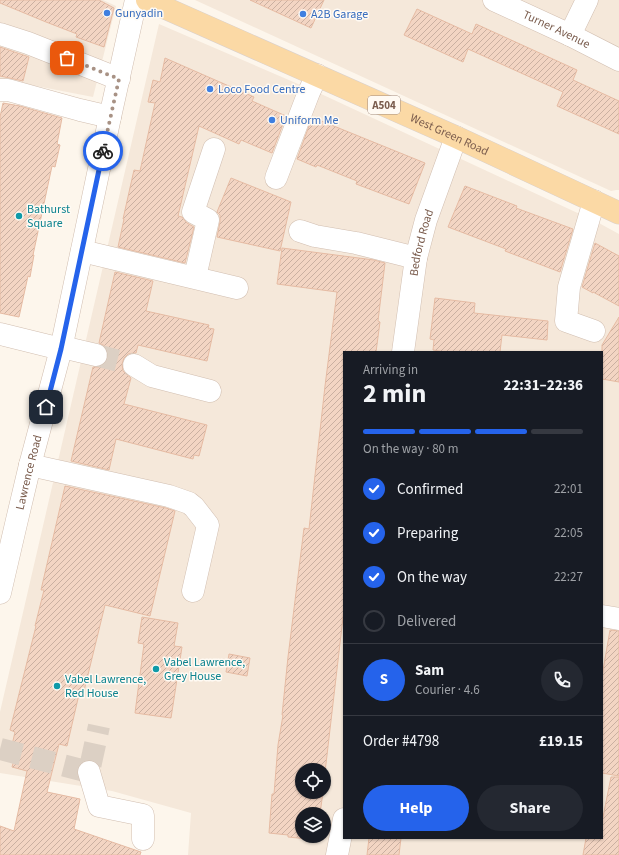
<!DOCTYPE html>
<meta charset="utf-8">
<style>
body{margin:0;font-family:"Source Sans 3",sans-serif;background:#242831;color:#f1f3f6;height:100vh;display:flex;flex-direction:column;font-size:15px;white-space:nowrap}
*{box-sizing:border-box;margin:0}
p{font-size:13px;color:#9ea1a6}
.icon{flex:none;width:22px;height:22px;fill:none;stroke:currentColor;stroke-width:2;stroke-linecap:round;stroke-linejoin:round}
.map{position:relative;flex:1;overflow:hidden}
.drawer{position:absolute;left:343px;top:351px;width:260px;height:488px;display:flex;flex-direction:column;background:#171b24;border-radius:0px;box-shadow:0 1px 3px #0004}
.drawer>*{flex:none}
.controls{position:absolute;left:295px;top:763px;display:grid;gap:8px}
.controls a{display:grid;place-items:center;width:36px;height:36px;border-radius:50%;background:#171b24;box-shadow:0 1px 3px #0004;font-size:20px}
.pin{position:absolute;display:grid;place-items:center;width:34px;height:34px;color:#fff;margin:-17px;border-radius:8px;box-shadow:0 2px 6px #0006}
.courier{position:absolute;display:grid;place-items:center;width:40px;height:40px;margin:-20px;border:3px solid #2563eb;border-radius:50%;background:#fff;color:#222;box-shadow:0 1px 5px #0007}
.overview em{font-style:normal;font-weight:700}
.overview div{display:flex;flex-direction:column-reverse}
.overview{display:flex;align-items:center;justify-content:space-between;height:68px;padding:0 20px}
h1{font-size:26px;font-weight:700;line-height:30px}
.bar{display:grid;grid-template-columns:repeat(4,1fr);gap:6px 4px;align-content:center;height:48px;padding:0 20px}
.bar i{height:5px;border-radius:3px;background:#363941}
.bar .current{background:#2563eb}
.bar p{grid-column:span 4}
.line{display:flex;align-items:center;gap:10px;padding:0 20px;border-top:1px solid #363941}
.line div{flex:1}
.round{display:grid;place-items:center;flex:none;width:42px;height:42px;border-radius:21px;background:#242831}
ol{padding:0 20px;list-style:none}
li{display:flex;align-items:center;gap:12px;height:44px}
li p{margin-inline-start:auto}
li .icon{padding:4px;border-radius:50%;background:#2563eb;color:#fff;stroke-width:4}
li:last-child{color:#9ea1a6}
li i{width:22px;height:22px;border:2px solid #363941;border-radius:50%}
.button{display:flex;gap:8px;margin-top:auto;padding:8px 20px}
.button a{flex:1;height:46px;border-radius:24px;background:#2563eb;color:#fff;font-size:16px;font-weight:700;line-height:46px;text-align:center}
.button a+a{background:#242831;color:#f1f3f6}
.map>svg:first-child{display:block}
.residential{fill:#f5e8da;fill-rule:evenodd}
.building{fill:url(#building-hatch);stroke:#e6bba3}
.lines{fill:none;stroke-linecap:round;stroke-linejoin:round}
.minor-tunnel{stroke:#dcd0c4;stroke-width:22;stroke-dasharray:22 11;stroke-linecap:butt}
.minor-casing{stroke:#d1beb0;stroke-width:23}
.major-casing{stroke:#dad1cd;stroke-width:23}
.minor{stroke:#fff;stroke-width:22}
.major{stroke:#fbd9a5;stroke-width:22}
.done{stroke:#a89285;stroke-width:4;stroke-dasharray:0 7.2}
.route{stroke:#2563eb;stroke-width:5}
.shop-dot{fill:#3f7fe0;stroke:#fffaf3;stroke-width:1.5}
.culture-dot{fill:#0f9aa8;stroke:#fffaf3;stroke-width:1.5}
.labels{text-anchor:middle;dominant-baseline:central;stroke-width:3;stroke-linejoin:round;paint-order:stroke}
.shield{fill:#fffaf3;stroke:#a28b7f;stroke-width:1}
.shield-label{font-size:11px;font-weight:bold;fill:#7a5c4d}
.shop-label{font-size:12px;fill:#366cbe;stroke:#fffaf3;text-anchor:start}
.street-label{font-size:12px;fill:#7a5c4d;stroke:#fffaf3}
.culture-label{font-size:12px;fill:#0d838f;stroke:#fffaf3;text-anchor:start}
</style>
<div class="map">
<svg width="619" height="855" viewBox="0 0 619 855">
<defs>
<pattern id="building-hatch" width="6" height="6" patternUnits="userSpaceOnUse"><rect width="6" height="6" fill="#f3d5c3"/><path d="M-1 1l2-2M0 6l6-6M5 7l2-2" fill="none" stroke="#cab0a1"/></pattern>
</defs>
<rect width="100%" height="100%" fill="#fdf6ec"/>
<path class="residential" d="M0,0H103L116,6L93,97L0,79Z
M195,0H619V190H616L611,191Z
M159,24L319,93L597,222L619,234V855H188L191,813L112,791L0,773V712ZM344,352H602V838H344ZM302,770H324V792H302ZM302,814H324V836H302Z"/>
<path class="building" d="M0,0H99L114,8L104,47L76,37L77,34L46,22L0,3Z
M250,0H324L311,28Z
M417,9L472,34L476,24L577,70L573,80L619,101V134L557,106L563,92L468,49L463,62L404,35Z
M0,47L29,57L23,81L0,76Z
M165,58L254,97L252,101L286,116L272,153L241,140L239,144L199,126L178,216L182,217L187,223L194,227L185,263L118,247L124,219H123L134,170L140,171L155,103L148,102L153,80L160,82Z
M3,103L20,106L62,118L57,144L60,145L55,167L52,166L33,255H34L30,277L28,276L19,317L0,313V117Z
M314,118L425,163L409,204L356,184L357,181L317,165L316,167L297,159L309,126H310Z
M231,178L291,202L280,251L217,237L220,222V215L217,212Z
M465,186L517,206L516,208L573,229L560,272L505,251L506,249L448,227Z
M595,243L619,256V306L593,292V293L582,287Z
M282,248L374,260L385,263L378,321L380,322L376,352H344V609L324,781V770H302V792H323L320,814H302V836H318V840L288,837V835L269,833L272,794H274L278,745L283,715H282L288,657L304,528L309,529L325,386L337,292L277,284Z
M115,272L153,281L146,311L209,325L208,328L214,329L207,361L138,345L136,353H134L128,354L124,358L122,364L123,371L131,378L124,404L207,425L199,456L194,455L193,459L116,439L109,470L71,461L93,367H99L105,364L108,357V351L105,346L99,343Z
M435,298L475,303L474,313L548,321L547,340L502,335L500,352H445L433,350L434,340L430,339Z
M619,317V382L602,379V345Z
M65,486L166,508L175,511L150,616L105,605L84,691L80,690L67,746L59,744L47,792L80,799L74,829L141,852L140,855H0V826L14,831L27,771L12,767L18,746L12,745L15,732L10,730L36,626H35L44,590H41Z
M142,617L178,623L174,646L182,647L171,718L135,713L144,644L138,643Z
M610,630L619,631V776L602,773V676Z
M229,654L250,658L247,676L226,672Z
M611,777H619V855H583L586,838H602V822Z
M369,838H401L399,855H367Z"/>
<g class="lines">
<path class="minor-tunnel" d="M96,355L134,365
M0,749L89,772L99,726"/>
<defs>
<g id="minor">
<path id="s1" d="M494,0L570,35L619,60"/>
<path d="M0,34L28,43L119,79"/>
<path d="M570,35L587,0"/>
<path d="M0,90H8L80,110L110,117"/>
<path d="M276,178L309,92L317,75"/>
<path d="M300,231L315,236L356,243L416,258"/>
<path d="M82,251L237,288"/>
<path d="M195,277L208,220L193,212L214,149"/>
<path d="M594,331L566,321L569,287L594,201"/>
<path d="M0,334L61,349"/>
<path d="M62,347L96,355"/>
<path id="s2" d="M403,352L416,258L426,220L456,137"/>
<path d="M134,365L152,376L210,391"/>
<path d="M30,465L169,496L189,503L194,507L208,525L193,591"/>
<path id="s3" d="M0,593L16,524L30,465L61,349L110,117L136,0"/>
<path d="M602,616L619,619"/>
<path d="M89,772L99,806L143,815V839"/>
<path d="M337,855L344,819"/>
</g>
<g id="major">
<path id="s4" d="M147,0L456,137L619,213"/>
</g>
</defs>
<use href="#minor" class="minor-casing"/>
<use href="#major" class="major-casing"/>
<use href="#minor" class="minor"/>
<use href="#major" class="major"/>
</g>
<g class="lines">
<path class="done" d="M67,58L119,79L103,151"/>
<path class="route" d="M46,407L61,349L103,151"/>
</g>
<g class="shop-dot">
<circle cx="107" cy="13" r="4"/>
<circle cx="303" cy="14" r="4"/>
<circle cx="210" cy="89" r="4"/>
<circle cx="272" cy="120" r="4"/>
</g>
<g class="culture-dot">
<circle cx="19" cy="216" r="4"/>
<circle cx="156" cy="669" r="4"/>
<circle cx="57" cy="686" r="4"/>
</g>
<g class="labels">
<rect class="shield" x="368" y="96" width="32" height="18" rx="3"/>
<g class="shield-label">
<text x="384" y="105">A504</text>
</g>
<g class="shop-label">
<text x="115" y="13">Gunyadin</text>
<text x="311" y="14">A2B Garage</text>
<text x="218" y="89">Loco Food Centre</text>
<text x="280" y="120">Uniform Me</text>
</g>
<g class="street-label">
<text stroke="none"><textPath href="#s1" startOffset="69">Turner Avenue</textPath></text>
<text stroke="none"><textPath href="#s4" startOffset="331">West Green Road</textPath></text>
<text stroke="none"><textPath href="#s2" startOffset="111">Bedford Road</textPath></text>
<text stroke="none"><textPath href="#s3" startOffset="124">Lawrence Road</textPath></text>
</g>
<g class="culture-label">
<text x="27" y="209">Bathurst<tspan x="27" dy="14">Square</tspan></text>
<text x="164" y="662">Vabel Lawrence,<tspan x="164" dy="14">Grey House</tspan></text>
<text x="65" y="679">Vabel Lawrence,<tspan x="65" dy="14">Red House</tspan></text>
</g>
</g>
</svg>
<div class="controls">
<a><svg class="icon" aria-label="locate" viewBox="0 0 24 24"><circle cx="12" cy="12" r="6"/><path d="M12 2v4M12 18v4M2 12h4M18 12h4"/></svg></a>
<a><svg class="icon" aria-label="layers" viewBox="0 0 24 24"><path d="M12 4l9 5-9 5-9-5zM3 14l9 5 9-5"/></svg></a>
</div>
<div class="pin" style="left:67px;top:58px;background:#ea580c"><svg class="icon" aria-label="bag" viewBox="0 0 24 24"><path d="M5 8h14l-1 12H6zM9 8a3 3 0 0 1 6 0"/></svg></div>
<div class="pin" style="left:46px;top:407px;background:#1f2937"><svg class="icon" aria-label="home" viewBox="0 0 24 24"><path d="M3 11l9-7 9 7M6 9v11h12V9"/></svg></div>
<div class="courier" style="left:103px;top:151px"><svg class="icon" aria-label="bike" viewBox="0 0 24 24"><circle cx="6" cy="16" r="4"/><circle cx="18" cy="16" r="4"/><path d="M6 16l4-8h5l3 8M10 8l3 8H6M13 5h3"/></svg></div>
<section class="drawer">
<div class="overview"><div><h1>2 min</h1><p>Arriving in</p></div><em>22:31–22:36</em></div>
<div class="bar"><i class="current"></i><i class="current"></i><i class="current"></i><i></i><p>On the way · 80 m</p></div>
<ol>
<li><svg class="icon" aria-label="check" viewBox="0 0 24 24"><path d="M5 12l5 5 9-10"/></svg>Confirmed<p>22:01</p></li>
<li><svg class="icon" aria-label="check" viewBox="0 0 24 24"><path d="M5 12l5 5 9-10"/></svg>Preparing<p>22:05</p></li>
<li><svg class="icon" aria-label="check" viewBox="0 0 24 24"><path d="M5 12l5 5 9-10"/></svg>On the way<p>22:27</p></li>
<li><i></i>Delivered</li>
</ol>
<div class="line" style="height:72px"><b class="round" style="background:#2563eb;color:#fff">S</b><div><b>Sam</b><p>Courier · 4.6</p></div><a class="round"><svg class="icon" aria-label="phone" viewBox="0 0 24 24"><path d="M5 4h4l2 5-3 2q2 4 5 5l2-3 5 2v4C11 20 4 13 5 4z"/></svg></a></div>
<div class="line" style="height:52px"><div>Order #4798</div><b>£19.15</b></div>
<div class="button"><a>Help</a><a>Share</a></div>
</section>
</div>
